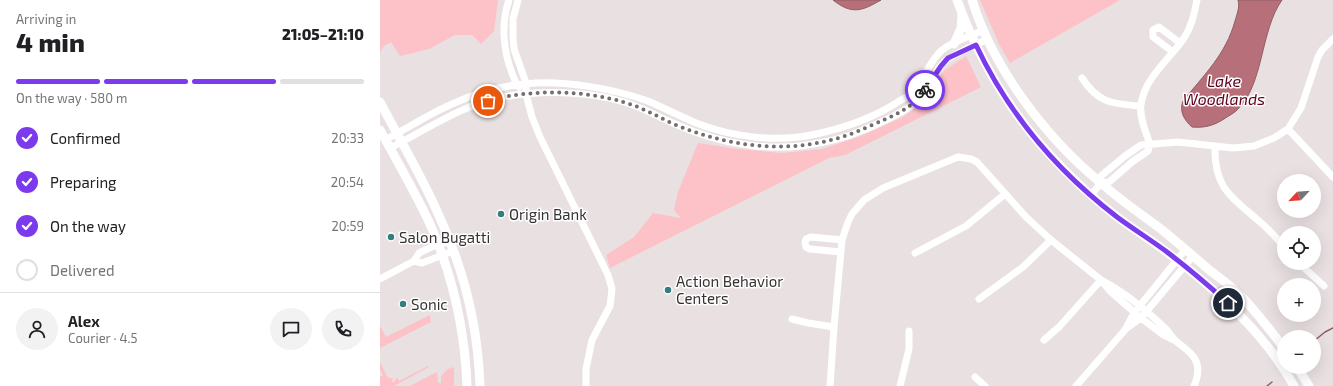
<!DOCTYPE html>
<meta charset="utf-8">
<style>
body{margin:0;font-family:"Exo 2",sans-serif;background:#f2f2f2;color:#202124;height:100vh;display:flex;flex-direction:column;font-size:15px;white-space:nowrap}
*{box-sizing:border-box;margin:0}
p{font-size:13px;color:#757577}
.icon{flex:none;width:22px;height:22px;fill:none;stroke:currentColor;stroke-width:2;stroke-linecap:round;stroke-linejoin:round}
.map{position:relative;flex:1;overflow:hidden}
.panel{display:flex;flex-direction:column;background:#fff;width:380px}
.panel>*{flex:none}
.needle{width:26px;rotate:244deg}
.fabs{position:absolute;left:897px;top:174px;display:grid;gap:8px}
.fabs a{display:grid;place-items:center;width:44px;height:44px;border-radius:50%;background:#fff;box-shadow:0 4px 16px #0002;font-size:20px}
.pin{position:absolute;display:grid;place-items:center;width:34px;height:34px;color:#fff;margin:-17px;border:2px solid #fff;border-radius:50%;box-shadow:0 1px 4px #0007}
.courier{position:absolute;display:grid;place-items:center;width:40px;height:40px;margin:-20px;border:3px solid #7c3aed;border-radius:50%;background:#fff;color:#222;box-shadow:0 1px 5px #0007}
.head em{font-style:normal;font-weight:800}
.head div{display:flex;flex-direction:column-reverse}
.head{display:flex;align-items:center;justify-content:space-between;height:68px;padding:0 16px}
h1{font-size:26px;font-weight:800;line-height:30px}
.bar{display:grid;grid-template-columns:repeat(4,1fr);gap:6px 4px;align-content:center;height:48px;padding:0 16px}
.bar i{height:5px;border-radius:3px;background:#e0e0e0}
.bar .selected{background:#7c3aed}
.bar p{grid-column:span 4}
.line{display:flex;align-items:center;gap:10px;padding:0 16px;border-top:1px solid #e0e0e0}
.line div{flex:1}
.round{display:grid;place-items:center;flex:none;width:42px;height:42px;border-radius:21px;background:#f2f2f2}
ol{padding:0 16px;list-style:none}
li{display:flex;align-items:center;gap:12px;height:44px}
li p{margin-inline-start:auto}
li .icon{padding:4px;border-radius:50%;background:#7c3aed;color:#fff;stroke-width:4}
li:last-child{color:#757577}
li i{width:22px;height:22px;border:2px solid #e0e0e0;border-radius:50%}
main{display:flex;flex:1;min-height:0}
.map>svg:first-child{display:block}
.green{fill:#fdc1c8}
.water{fill:#b7707a;stroke:#905d64}
.lines{fill:none;stroke-linecap:round;stroke-linejoin:round}
.stream{stroke:#905d64;stroke-width:1.5}
.minor{stroke:#fff;stroke-width:7}
.major{stroke:#fff;stroke-width:9}
.done{stroke:#746f6f;stroke-width:4;stroke-dasharray:0 7.2}
.route{stroke:#7c3aed;stroke-width:5}
.poi-dot{fill:#367e7b;stroke:#fff;stroke-width:1.5}
.labels{text-anchor:middle;dominant-baseline:central;stroke-width:3;stroke-linejoin:round;paint-order:stroke}
.poi-label{font-size:15px;fill:#353232;stroke:#fff;text-anchor:start}
.water-label{font-size:16px;font-style:italic;fill:#5f0421;stroke:#fff}
</style>
<main>
<section class="panel">
<div class="head"><div><h1>4 min</h1><p>Arriving in</p></div><em>21:05–21:10</em></div>
<div class="bar"><i class="selected"></i><i class="selected"></i><i class="selected"></i><i></i><p>On the way · 580 m</p></div>
<ol>
<li><svg class="icon" aria-label="check" viewBox="0 0 24 24"><path d="M5 12l5 5 9-10"/></svg>Confirmed<p>20:33</p></li>
<li><svg class="icon" aria-label="check" viewBox="0 0 24 24"><path d="M5 12l5 5 9-10"/></svg>Preparing<p>20:54</p></li>
<li><svg class="icon" aria-label="check" viewBox="0 0 24 24"><path d="M5 12l5 5 9-10"/></svg>On the way<p>20:59</p></li>
<li><i></i>Delivered</li>
</ol>
<div class="line" style="height:72px"><a class="round"><svg class="icon" aria-label="person" viewBox="0 0 24 24"><circle cx="12" cy="8" r="4"/><path d="M4 21q1-7 8-7t8 7"/></svg></a><div><b>Alex</b><p>Courier · 4.5</p></div><a class="round"><svg class="icon" aria-label="chat" viewBox="0 0 24 24"><path d="M4 5h16v11H9l-5 4z"/></svg></a><a class="round"><svg class="icon" aria-label="phone" viewBox="0 0 24 24"><path d="M5 4h4l2 5-3 2q2 4 5 5l2-3 5 2v4C11 20 4 13 5 4z"/></svg></a></div>
</section>
<div class="map">
<svg width="953" height="386" viewBox="0 0 953 386">
<rect width="100%" height="100%" fill="#e9e0e1"/>
<path class="green" d="M0,0H118L114,31L101,44L92,35H75L49,49L20,56L11,42L4,46L0,52Z
M600,0H740L630,63L619,44Z
M586,56L601,87L465,155L449,158L230,268L226,255L254,237L273,213L301,218L294,210L298,192L318,143L358,149L402,153L442,149L481,136L525,116L543,101L554,83L565,70Z
M50,315L51,322L0,348V326L6,337Z
M0,362L8,378H13L12,382H14L17,377L19,381L48,366L49,367L14,386H0V377L3,375L0,369Z
M74,367V386H30L57,372L58,383H61V376L68,369Z"/>
<path class="water" d="M453,0H501C482,11 472,15 453,0Z
M858,0H902C880,31 884,85 857,110C853,114 848,116 844,119C833,126 824,128 812,127C804,120 799,111 803,101C824,75 846,54 855,21C857,14 860,7 858,0Z"/>
<g class="lines">
<path class="stream" d="M934,341L945,332L953,328
M887,386L892,382"/>
<path class="minor" d="M129,0C121,23 123,50 132,73C134,78 135,83 139,87
M138,0L133,19V37L134,49L146,83V94L152,117L160,137L228,275L232,289L230,306L212,340L206,369V386
M793,52L773,37V30L779,27L800,43
M702,78C718,103 732,104 760,106
M908,129L953,177
M5,140C28,128 49,114 72,104C94,94 120,86 145,84C181,79 234,89 268,101C284,108 300,116 316,123C352,137 397,143 436,134C464,128 493,118 518,102C522,99 528,97 532,93C544,81 549,61 562,50C574,41 590,36 604,30
M770,144C766,133 759,117 761,105C764,78 790,59 804,38C812,26 814,14 817,0
M835,147C834,189 852,197 880,222C889,229 896,238 904,246
M10,148C46,130 83,104 123,97C160,90 208,91 244,102C262,107 278,117 295,124C340,144 391,153 439,143C449,141 459,139 468,136C487,129 525,113 538,100C548,89 553,75 562,64C572,54 595,45 608,39
M721,183L729,182L752,162L768,151L770,144
M711,195L721,183V176L745,156L761,145L798,142L853,148L874,146L894,138L908,129L921,108L938,57L942,50L953,39
M461,252L430,249L426,247L425,243L426,239L431,237L462,240
M535,253L586,226L625,194
M34,261L42,263L73,251
M919,263L944,286
M0,279L34,261L39,253L58,244L70,242
M723,281C746,293 766,310 785,328C789,332 792,338 797,342C803,347 811,352 815,359C820,368 818,377 814,386
M599,299L643,267L671,240
M412,319L428,323L454,327
M747,328L761,318L813,256
M664,340L679,327L721,280
M595,377L605,386
M450,386L454,327L462,240L468,222L472,214L484,200L503,188L578,157L591,159L597,162L646,217L671,240L721,280L730,291L761,318L782,334L796,341
M520,386L529,349V331
M696,386L745,330L754,313L805,250"/>
<path class="major" d="M577,0C610,90 661,157 736,216C753,229 771,240 788,253C836,290 884,332 914,386
M592,0C613,68 666,138 721,183C740,200 761,214 781,229C797,242 812,255 827,268C838,277 850,285 860,295C876,311 890,330 904,348
M574,44L581,28L582,15
M0,102C20,140 43,178 60,218C84,270 98,329 100,386
M0,130C17,161 35,192 50,224C72,274 85,331 87,386
M917,367L929,386"/>
</g>
<g class="lines">
<path class="done" d="M108,101C148,89 204,90 243,102C262,107 278,117 296,125C360,151 426,156 490,126C512,116 531,110 545,90"/>
<path class="route" d="M545,90L561,66L568,58L596,45C628,113 677,171 737,217C753,229 771,240 787,252C808,268 828,285 848,303"/>
</g>
<g class="poi-dot">
<circle cx="121" cy="214" r="4"/>
<circle cx="11" cy="237" r="4"/>
<circle cx="288" cy="290" r="4"/>
<circle cx="23" cy="304" r="4"/>
</g>
<g class="labels">
<g class="poi-label">
<text x="129" y="214">Origin Bank</text>
<text x="19" y="237">Salon Bugatti</text>
<text x="296" y="281">Action Behavior<tspan x="296" dy="17">Centers</tspan></text>
<text x="31" y="304">Sonic</text>
</g>
<g class="water-label">
<text x="844" y="80">Lake<tspan x="844" dy="18">Woodlands</tspan></text>
</g>
</g>
</svg>
<div class="fabs">
<a><svg class="needle" viewBox="-14 -14 28 28"><path d="M0-13l5 13h-10z" fill="#e53935"/><path d="M0 13l5-13h-10z" fill="#757577"/></svg></a>
<a><svg class="icon" aria-label="locate" viewBox="0 0 24 24"><circle cx="12" cy="12" r="6"/><path d="M12 2v4M12 18v4M2 12h4M18 12h4"/></svg></a>
<a>+</a>
<a>−</a>
</div>
<div class="pin" style="left:108px;top:101px;background:#ea580c"><svg class="icon" aria-label="bag" viewBox="0 0 24 24"><path d="M5 8h14l-1 12H6zM9 8a3 3 0 0 1 6 0"/></svg></div>
<div class="pin" style="left:848px;top:303px;background:#1f2937"><svg class="icon" aria-label="home" viewBox="0 0 24 24"><path d="M3 11l9-7 9 7M6 9v11h12V9"/></svg></div>
<div class="courier" style="left:545px;top:90px"><svg class="icon" aria-label="bike" viewBox="0 0 24 24"><circle cx="6" cy="16" r="4"/><circle cx="18" cy="16" r="4"/><path d="M6 16l4-8h5l3 8M10 8l3 8H6M13 5h3"/></svg></div>
</div>
</main>
